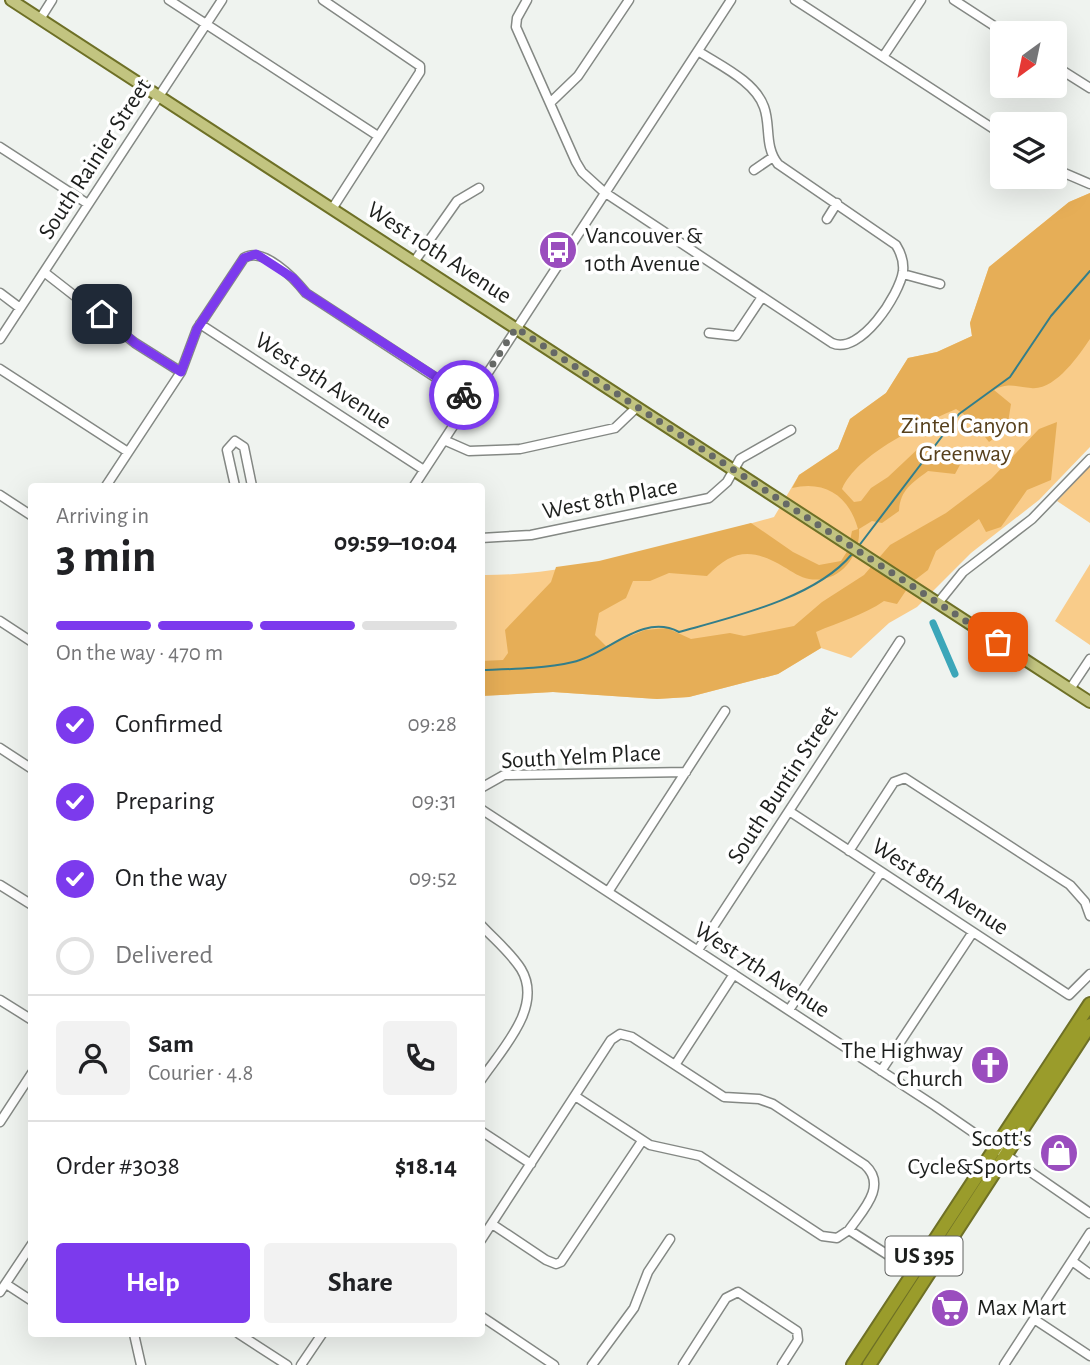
<!DOCTYPE html>
<meta charset="utf-8">
<style>
body{margin:0;font-family:"Alegreya Sans",sans-serif;background:#f2f2f2;color:#202124;height:100vh;display:flex;flex-direction:column;font-size:26px;white-space:nowrap}
*{box-sizing:border-box;margin:0}
p{font-size:23px;color:#757577}
.icon{flex:none;width:38px;height:38px;fill:none;stroke:currentColor;stroke-width:2;stroke-linecap:round;stroke-linejoin:round}
.map{position:relative;flex:1;overflow:hidden}
.side{position:absolute;left:28px;top:483px;width:457px;height:854px;display:flex;flex-direction:column;background:#fff;border-radius:7px;box-shadow:0 7px 28px #0002}
.side>*{flex:none}
.needle{width:46px;rotate:213deg}
.tools{position:absolute;left:990px;top:21px;display:grid;gap:14px}
.tools a{display:grid;place-items:center;width:77px;height:77px;border-radius:7px;background:#fff;box-shadow:0 7px 28px #0002;font-size:35px}
.pin{position:absolute;display:grid;place-items:center;width:60px;height:60px;color:#fff;margin:-30px;border-radius:14px;box-shadow:0 4px 10px #0006}
.courier{position:absolute;display:grid;place-items:center;width:70px;height:70px;margin:-35px;border:5px solid #7c3aed;border-radius:50%;background:#fff;color:#222;box-shadow:0 2px 9px #0007}
.overview em{font-style:normal;font-weight:600}
.overview div{display:flex;flex-direction:column-reverse}
.overview{display:flex;align-items:center;justify-content:space-between;height:119px;padding:0 28px}
h1{font-size:46px;font-weight:600;line-height:52px}
.bar{display:grid;grid-template-columns:repeat(4,1fr);gap:10px 7px;align-content:center;height:84px;padding:0 28px}
.bar i{height:9px;border-radius:5px;background:#e0e0e0}
.bar .on{background:#7c3aed}
.bar p{grid-column:span 4}
.line{display:flex;align-items:center;gap:18px;padding:0 28px;border-top:2px solid #e0e0e0}
.line div{flex:1}
.round{display:grid;place-items:center;flex:none;width:74px;height:74px;border-radius:7px;background:#f2f2f2}
ol{padding:0 28px;list-style:none}
li{display:flex;align-items:center;gap:21px;height:77px}
li p{margin-inline-start:auto}
li .icon{padding:7px;border-radius:50%;background:#7c3aed;color:#fff;stroke-width:4}
li:last-child{color:#757577}
li i{width:38px;height:38px;border:4px solid #e0e0e0;border-radius:50%}
.button{display:flex;gap:14px;margin-top:auto;padding:14px 28px}
.button a{flex:1;height:80px;border-radius:7px;background:#7c3aed;color:#fff;font-size:28px;font-weight:600;line-height:80px;text-align:center}
.button a+a{background:#f2f2f2;color:#202124}
.map>svg:first-child{display:block}
.green{fill:#f9cc8a}
.forest{fill:#e6ae57}
.lines{fill:none;stroke-linecap:round;stroke-linejoin:round}
.stream{stroke:#337e8a;stroke-width:2}
.canal{stroke:#3ca6b9;stroke-width:7}
.minor-casing{stroke:#848884;stroke-width:11}
.major-casing{stroke:#6e7026;stroke-width:14}
.highway-casing{stroke:#6e7026;stroke-width:16}
.minor{stroke:#fff;stroke-width:8}
.major{stroke:#c2c480;stroke-width:10}
.highway{stroke:#9a9c2b;stroke-width:12}
.done{stroke:#666966;stroke-width:7;stroke-dasharray:0 12.6}
.route{stroke:#7c3aed;stroke-width:9}
.labels{text-anchor:middle;dominant-baseline:central;stroke-width:7;stroke-linejoin:round;paint-order:stroke}
.shield{fill:#fff;stroke:#616261;stroke-width:2}
.shield-label{font-size:23px;font-weight:bold;fill:#1d1f1d}
.street-label{font-size:24px;fill:#1d1f1d;stroke:#fff}
.poi-label{font-size:24px;fill:#1d1f1d;stroke:#fff;text-anchor:start}
.park-label{font-size:24px;fill:#57401c;stroke:#fff}
</style>
<div class="map">
<svg width="1090" height="1365" viewBox="0 0 1090 1365">
<rect width="100%" height="100%" fill="#eff3ef"/>
<path class="green" d="M1090,193V447L1039,500L971,553L917,607L889,623L851,658L821,648L778,674L689,697L657,699L553,692L481,696V575C577,576 682,542 774,517L799,475L838,449L850,419L886,393L908,358L937,352L972,336L970,323L989,267L1069,202Z
M1090,466V523L1057,501Z
M1090,564V645L1055,621Z"/>
<path class="forest" d="M1090,193V339C1079,355 1055,391 1031,388C1015,387 1009,382 994,390L1011,404L1007,429L989,442L971,419L956,409C922,424 857,454 842,489L854,502L861,501L871,488L888,477L922,445L940,447L961,463L955,474L928,471C912,483 900,490 899,511L882,523L872,521L859,529C861,556 839,584 809,579C801,578 791,571 784,567C752,548 733,549 707,576L669,573L650,581H633L626,598L599,613L595,635L606,646L645,630L667,628L691,639L730,633L744,636L794,626L822,602L864,575L890,545L946,513L991,479L1039,429L1057,422L1051,480L1027,490L1001,527L986,532L979,519L936,551L928,570L911,583L897,604L884,601C864,615 839,622 816,632L821,648L778,674L689,697L657,699L553,692L481,696V661L503,660L508,653L505,630L551,582L556,567L599,561L751,523L793,552L819,565L841,561L848,550L852,531L858,529C849,496 825,480 792,488L799,475L838,449L850,419L886,393L908,358L937,352L972,336L970,323L989,267L1069,202Z"/>
<g class="lines">
<path class="stream" d="M858,547L959,414L1010,377L1051,316L1090,271
M481,670C512,669 543,669 573,662C607,655 642,612 679,632C733,617 816,598 852,554"/>
<path class="canal" d="M933,623L955,674"/>
<defs>
<path id="minor" d="M169,0L378,136
M323,0L420,66V72L332,209
M527,0L517,18L516,27L576,162L582,172L604,192L832,343C860,356 900,294 903,271C904,261 901,253 896,245L778,164C764,146 771,126 764,107C755,81 719,65 698,51
M795,0L1003,135
M954,0L1005,33
M40,19L52,0
M883,57L921,0
M1055,66L1090,88
M551,102L578,76L629,0
M0,147L88,204
M1055,169L1090,184
M754,170L773,157
M827,219L837,203
M414,262L457,201L479,188
M44,272L135,343L181,372
M903,274L940,284
M0,293L20,308
M200,324L424,470
M709,333L736,336L762,297
M0,339L222,0
M0,369L128,452
M444,440L469,451L520,449L615,428L637,407
M106,486L181,372L197,329L244,258C263,246 294,278 306,293L470,400
M235,486L227,450L235,441L244,447L252,486
M414,486L731,0
M0,495L32,516
M481,538L531,535L709,498L727,482L740,459L791,430
M938,603L963,572L1032,519L1090,459
M0,621L32,642
M1070,689L1090,659
M0,748L32,769
M481,788L504,775L686,772
M481,809L935,1106L1090,1213
M789,811L1069,995L1090,974
M849,851L894,782L905,778L1070,885L1085,902L1090,916
M0,885L32,905
M608,892L725,711
M481,925C494,939 511,953 521,969C544,1007 501,1050 481,1080
M698,950L900,641
M0,1000L32,1020
M789,1010L881,872
M675,1065L734,974
M881,1071L973,932
M575,1096L650,1145L700,1156L822,1236L837,1238L849,1230L902,1264
M0,1122L32,1073
M481,1131L531,1164
M492,1224L546,1260L556,1264L561,1262L642,1141
M481,1240L611,1040L620,1034L632,1037L724,1097L759,1099L773,1104L865,1165C888,1186 862,1211 849,1230
M1072,1261L1090,1274
M6,1284L32,1301
M0,1292L32,1244
M481,1316L554,1365
M1034,1319L1090,1356
M134,1334L141,1365
M239,1334L287,1365
M301,1365L322,1334
M592,1365L634,1308L648,1272L670,1239
M683,1365L726,1298L738,1292L797,1331L798,1340L782,1365
M1004,1365L1090,1233"/>
<path id="major" d="M11,0L1090,702"/>
<path id="highway" d="M853,1365L1090,1004
M869,1365L1090,1025"/>
</defs>
<use href="#minor" class="minor-casing"/>
<use href="#major" class="major-casing"/>
<use href="#highway" class="highway-casing"/>
<use href="#minor" class="minor"/>
<use href="#major" class="major"/>
<use href="#highway" class="highway"/>
</g>
<g class="lines">
<path class="done" d="M464,395L470,400L516,328L998,642"/>
<path class="route" d="M102,314L135,343L181,372L197,329L244,258L256,254L293,278L306,293L464,395"/>
</g>
<defs>
<symbol id="bus-disc" viewBox="-11 -11 22 22"><circle r="9.5" fill="#9a4dbe" stroke="#fff"/><path d="M-5-6H5V4H4V6H2V4H-2V6H-4V4H-5ZM-3.5-4V0h7V-4ZM-3.5 1.2v1.5H-2V1.2ZM2 1.2v1.5H3.5V1.2Z" fill="#fff"/></symbol>
<symbol id="church-disc" viewBox="-11 -11 22 22"><circle r="9.5" fill="#9a4dbe" stroke="#fff"/><path d="M-1.2-6h2.4v3.5h3.3v2.4h-3.3V6h-2.4V-.1h-3.3v-2.4h3.3Z" fill="#fff"/></symbol>
<symbol id="shop-disc" viewBox="-11 -11 22 22"><circle r="9.5" fill="#9a4dbe" stroke="#fff"/><path d="M-5-2.5h2.3a2.7 3.5 0 0 1 5.4 0H5L5.5 6h-11ZM-1.5-2.5h3a1.5 2.3 0 0 0-3 0Z" fill="#fff"/></symbol>
<symbol id="supermarket-disc" viewBox="-11 -11 22 22"><circle r="9.5" fill="#9a4dbe" stroke="#fff"/><path d="M-6-5.5h2.5l.6 2H6L4.5 2H-2.5L-4.4-4H-6ZM-1.5 3.2a1.3 1.3 0 1 0 .1 0ZM3 3.2a1.3 1.3 0 1 0 .1 0Z" fill="#fff"/></symbol>
</defs>
<g fill-rule="evenodd">
<use href="#bus-disc" x="536" y="228" width="44" height="44"/>
<use href="#church-disc" x="968" y="1043" width="44" height="44"/>
<use href="#shop-disc" x="1037" y="1131" width="44" height="44"/>
<use href="#supermarket-disc" x="928" y="1286" width="44" height="44"/>
</g>
<g class="labels">
<rect class="shield" x="885.5" y="1236.5" width="77" height="39" rx="5"/>
<g class="shield-label">
<text x="924" y="1256">US 395</text>
</g>
<g class="street-label">
<text transform="translate(95 159) rotate(-57)">South Rainier Street</text>
<text transform="translate(439 253) rotate(33)">West 10th Avenue</text>
<text transform="translate(323 381) rotate(33)">West 9th Avenue</text>
<text transform="translate(610 499) rotate(-11)">West 8th Place</text>
<text transform="translate(581 757) rotate(-3)">South Yelm Place</text>
<text transform="translate(783 785) rotate(-57)">South Buntin Street</text>
<text transform="translate(940 887) rotate(33)">West 8th Avenue</text>
<text transform="translate(762 970) rotate(33)">West 7th Avenue</text>
</g>
<g class="poi-label">
<text x="585" y="236">Vancouver &amp;<tspan x="585" dy="28">10th Avenue</tspan></text>
<text x="963" y="1051" text-anchor="end">The Highway<tspan x="963" dy="28">Church</tspan></text>
<text x="1032" y="1139" text-anchor="end">Scott's<tspan x="1032" dy="28">Cycle&amp;Sports</tspan></text>
<text x="977" y="1308">Max Mart</text>
</g>
<g class="park-label">
<text x="965" y="426">Zintel Canyon<tspan x="965" dy="28">Greenway</tspan></text>
</g>
</g>
</svg>
<div class="tools">
<a><svg class="needle" viewBox="-14 -14 28 28"><path d="M0-13l5 13h-10z" fill="#e53935"/><path d="M0 13l5-13h-10z" fill="#757577"/></svg></a>
<a><svg class="icon" aria-label="layers" viewBox="0 0 24 24"><path d="M12 4l9 5-9 5-9-5zM3 14l9 5 9-5"/></svg></a>
</div>
<div class="pin" style="left:998px;top:642px;background:#ea580c"><svg class="icon" aria-label="bag" viewBox="0 0 24 24"><path d="M5 8h14l-1 12H6zM9 8a3 3 0 0 1 6 0"/></svg></div>
<div class="pin" style="left:102px;top:314px;background:#1f2937"><svg class="icon" aria-label="home" viewBox="0 0 24 24"><path d="M3 11l9-7 9 7M6 9v11h12V9"/></svg></div>
<div class="courier" style="left:464px;top:395px"><svg class="icon" aria-label="bike" viewBox="0 0 24 24"><circle cx="6" cy="16" r="4"/><circle cx="18" cy="16" r="4"/><path d="M6 16l4-8h5l3 8M10 8l3 8H6M13 5h3"/></svg></div>
<section class="side">
<div class="overview"><div><h1>3 min</h1><p>Arriving in</p></div><em>09:59–10:04</em></div>
<div class="bar"><i class="on"></i><i class="on"></i><i class="on"></i><i></i><p>On the way · 470 m</p></div>
<ol>
<li><svg class="icon" aria-label="check" viewBox="0 0 24 24"><path d="M5 12l5 5 9-10"/></svg>Confirmed<p>09:28</p></li>
<li><svg class="icon" aria-label="check" viewBox="0 0 24 24"><path d="M5 12l5 5 9-10"/></svg>Preparing<p>09:31</p></li>
<li><svg class="icon" aria-label="check" viewBox="0 0 24 24"><path d="M5 12l5 5 9-10"/></svg>On the way<p>09:52</p></li>
<li><i></i>Delivered</li>
</ol>
<div class="line" style="height:126px"><a class="round"><svg class="icon" aria-label="person" viewBox="0 0 24 24"><circle cx="12" cy="8" r="4"/><path d="M4 21q1-7 8-7t8 7"/></svg></a><div><b>Sam</b><p>Courier · 4.8</p></div><a class="round"><svg class="icon" aria-label="phone" viewBox="0 0 24 24"><path d="M5 4h4l2 5-3 2q2 4 5 5l2-3 5 2v4C11 20 4 13 5 4z"/></svg></a></div>
<div class="line" style="height:91px"><div>Order #3038</div><b>$18.14</b></div>
<div class="button"><a>Help</a><a>Share</a></div>
</section>
</div>
